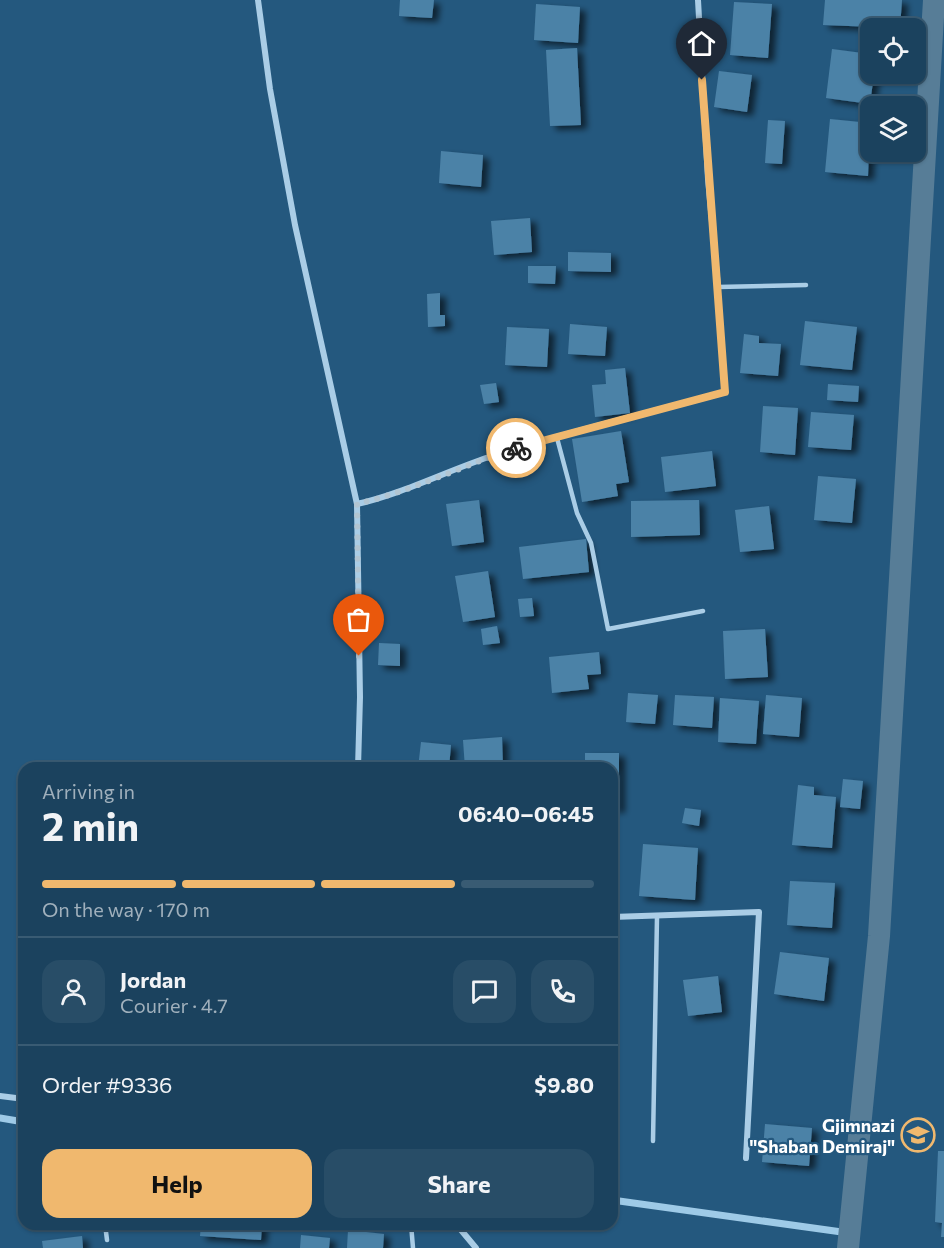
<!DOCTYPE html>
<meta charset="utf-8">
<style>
body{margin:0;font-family:Commissioner,sans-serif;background:#284d67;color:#f1f3f6;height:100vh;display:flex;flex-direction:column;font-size:22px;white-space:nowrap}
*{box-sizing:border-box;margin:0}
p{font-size:20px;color:#a0b0bc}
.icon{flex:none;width:33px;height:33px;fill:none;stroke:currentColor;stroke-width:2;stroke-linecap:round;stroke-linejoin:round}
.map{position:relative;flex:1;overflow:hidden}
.side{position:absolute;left:18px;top:762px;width:600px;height:468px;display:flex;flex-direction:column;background:#1b425e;border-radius:18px;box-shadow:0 2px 4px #0004,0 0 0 2px #395b73}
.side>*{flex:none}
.fabs{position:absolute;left:860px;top:18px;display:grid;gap:12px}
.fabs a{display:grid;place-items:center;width:66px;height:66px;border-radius:12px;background:#1b425e;box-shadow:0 2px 4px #0004,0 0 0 2px #395b73;font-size:30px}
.pin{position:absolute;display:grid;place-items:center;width:51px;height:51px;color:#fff;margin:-62px -26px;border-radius:50% 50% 50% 0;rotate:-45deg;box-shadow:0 0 6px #0007}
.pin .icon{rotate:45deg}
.courier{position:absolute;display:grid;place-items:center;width:60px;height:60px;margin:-30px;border:4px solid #f0b86e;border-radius:50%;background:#fff;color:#222;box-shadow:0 2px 8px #0007}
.head em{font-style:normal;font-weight:700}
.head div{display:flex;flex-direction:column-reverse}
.head{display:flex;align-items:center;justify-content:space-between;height:102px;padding:0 24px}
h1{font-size:39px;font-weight:700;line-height:45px}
.bar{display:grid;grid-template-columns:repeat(4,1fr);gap:9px 6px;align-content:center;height:72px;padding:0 24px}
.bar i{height:8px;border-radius:4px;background:#395b73}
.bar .selected{background:#f0b86e}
.bar p{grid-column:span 4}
.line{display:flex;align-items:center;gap:15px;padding:0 24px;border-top:2px solid #395b73}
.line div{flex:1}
.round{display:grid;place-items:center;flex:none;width:63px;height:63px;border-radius:18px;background:#284d67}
.primary-button{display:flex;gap:12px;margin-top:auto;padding:12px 24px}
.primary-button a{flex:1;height:69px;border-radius:18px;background:#f0b86e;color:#111;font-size:24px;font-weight:700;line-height:69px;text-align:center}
.primary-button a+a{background:#284d67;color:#f1f3f6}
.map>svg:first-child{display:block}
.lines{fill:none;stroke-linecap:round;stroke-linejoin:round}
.stream{stroke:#9ecae7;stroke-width:7}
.canal{stroke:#577d97;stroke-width:22}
.building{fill:#4c82a7;filter:url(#shadow)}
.lane{stroke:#aacde6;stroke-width:4.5}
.street{stroke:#aacde6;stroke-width:6}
.done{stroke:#b2c5d2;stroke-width:6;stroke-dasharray:0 10.8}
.route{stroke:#f0b86e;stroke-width:8}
.labels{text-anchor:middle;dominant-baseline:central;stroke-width:4.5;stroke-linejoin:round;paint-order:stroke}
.poi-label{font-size:18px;font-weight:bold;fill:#fff;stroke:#24587e;text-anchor:end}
</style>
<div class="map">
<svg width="944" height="1248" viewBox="0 0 944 1248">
<defs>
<filter id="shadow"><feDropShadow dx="6" dy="4" stdDeviation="3" flood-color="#0009"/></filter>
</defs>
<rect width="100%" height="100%" fill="#24587e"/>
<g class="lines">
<path class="stream" d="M0,1118L24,1122
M612,1200L849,1233"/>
<path class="canal" d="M848,1248L879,936L934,0"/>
</g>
<path class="building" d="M400,0H434L432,18L399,16Z
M825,0H902L900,28L823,25Z
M734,2L772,4L768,58L730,55Z
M536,4L580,7L578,43L534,40Z
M577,48L581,125L550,126L546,50Z
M832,49L870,54V74H874L870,104L826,98Z
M719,71L752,75L747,112L714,107Z
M830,119L870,123L868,176L825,172Z
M768,120L785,121L782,164L765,163Z
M441,151L483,155L481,187L439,183Z
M530,218L532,252L494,255L491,221Z
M568,252L611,253V272L568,271Z
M528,266H556L555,284L528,283Z
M440,293V315H445V326L428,327L427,294Z
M805,321L857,327L852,370L800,365Z
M570,324L607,327L605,356L568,354Z
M507,327L549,329L547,367L505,365Z
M744,334L759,336V343L781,344L778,376L740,373Z
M625,368L630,413L595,417L592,385L606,384L605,370Z
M496,383L499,402L484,404L480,385Z
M828,384L859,386L858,402L827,400Z
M763,406L798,408L795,455L760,452Z
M811,412L854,415L851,450L808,447Z
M621,431L629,482L616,484L618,496L582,502L572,439Z
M712,451L716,486L665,492L661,457Z
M818,476L856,479L852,523L814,520Z
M479,500L484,542L452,546L446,504Z
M699,500L700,535L631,537V501Z
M769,506L774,549L740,552L735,510Z
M586,539L589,572L523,579L519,547Z
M488,571L495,617L463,622L455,576Z
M532,598L534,616L520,617L518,599Z
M497,626L500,643L483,645L481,629Z
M765,629L768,677L725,679L723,631Z
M379,643L400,644V666L378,665Z
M599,652L601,674L587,675L589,689L552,693L549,657Z
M628,693L658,695L655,724L626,722Z
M675,695L714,697L712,728L673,725Z
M766,695L802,698L799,737L763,734Z
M720,698L759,701L756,744L718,742Z
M502,737L503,768H465L463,740Z
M421,742L451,745L449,768H418Z
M585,753H619V809H612V768H585Z
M843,779L863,781L860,809L840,807Z
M798,785L814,787V795L836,797L832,848L792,845Z
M685,808L701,810L699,826L682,823Z
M643,844L698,848L695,900L639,896Z
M790,881L835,883L832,928L787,925Z
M780,952L829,958L824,1001L774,994Z
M718,976L722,1012L688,1016L683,980Z
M765,1124L812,1128L809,1166L762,1162Z
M938,1151H944V1237H941L942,1223L935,1222Z
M201,1224H262L261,1240L200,1236Z
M348,1230L384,1234L383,1248H347Z
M301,1235L330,1238L329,1248H300Z
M82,1236L83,1248H43L42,1241Z"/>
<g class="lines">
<path class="lane" d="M725,392L718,287L806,285
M557,438L577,513L591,543L608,629L703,611
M653,1141L657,917
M105,1224L107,1240
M411,1224L413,1248"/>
<path class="street" d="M258,0L270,89L295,225L357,504L360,697L358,768
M698,0L708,179L718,287
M357,504C405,493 448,470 495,455C571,431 649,413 725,392
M612,917L759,912L746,1158
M0,1096L24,1099
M452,1224L461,1230L476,1248"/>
</g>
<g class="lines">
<path class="done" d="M359,656L357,504C412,491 462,466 516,448"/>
<path class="route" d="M516,448L725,392L702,80"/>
</g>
<defs>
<symbol id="school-ring" viewBox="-11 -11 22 22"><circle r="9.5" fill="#24587e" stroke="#f0b86e" stroke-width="1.5"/><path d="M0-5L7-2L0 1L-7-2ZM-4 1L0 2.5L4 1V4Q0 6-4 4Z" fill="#f0b86e"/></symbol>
</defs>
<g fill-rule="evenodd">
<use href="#school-ring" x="899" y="1116" width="38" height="38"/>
</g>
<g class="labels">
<g class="poi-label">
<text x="895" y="1125">Gjimnazi<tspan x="895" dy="21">"Shaban Demiraj"</tspan></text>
</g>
</g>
</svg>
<div class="fabs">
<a><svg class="icon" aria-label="locate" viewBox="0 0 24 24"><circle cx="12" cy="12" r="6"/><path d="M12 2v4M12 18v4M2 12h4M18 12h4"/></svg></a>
<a><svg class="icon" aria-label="layers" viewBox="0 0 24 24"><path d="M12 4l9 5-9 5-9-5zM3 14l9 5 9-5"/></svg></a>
</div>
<div class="pin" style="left:359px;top:656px;background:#ea580c"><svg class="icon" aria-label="bag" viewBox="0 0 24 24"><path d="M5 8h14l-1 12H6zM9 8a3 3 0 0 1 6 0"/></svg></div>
<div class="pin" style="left:702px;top:80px;background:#1f2937"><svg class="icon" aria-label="home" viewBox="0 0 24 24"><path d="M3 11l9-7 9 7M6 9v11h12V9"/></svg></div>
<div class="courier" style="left:516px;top:448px"><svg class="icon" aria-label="bike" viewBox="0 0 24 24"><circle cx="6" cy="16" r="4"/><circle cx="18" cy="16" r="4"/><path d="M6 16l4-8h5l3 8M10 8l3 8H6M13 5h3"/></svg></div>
<section class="side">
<div class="head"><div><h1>2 min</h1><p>Arriving in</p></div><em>06:40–06:45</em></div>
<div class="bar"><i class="selected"></i><i class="selected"></i><i class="selected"></i><i></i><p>On the way · 170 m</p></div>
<div class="line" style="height:108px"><a class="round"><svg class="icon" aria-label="person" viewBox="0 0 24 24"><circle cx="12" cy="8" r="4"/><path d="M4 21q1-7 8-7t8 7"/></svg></a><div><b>Jordan</b><p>Courier · 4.7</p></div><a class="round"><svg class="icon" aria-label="chat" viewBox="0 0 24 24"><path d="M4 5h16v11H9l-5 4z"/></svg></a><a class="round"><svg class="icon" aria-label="phone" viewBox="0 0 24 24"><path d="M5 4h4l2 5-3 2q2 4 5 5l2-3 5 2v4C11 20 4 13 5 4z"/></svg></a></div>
<div class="line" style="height:78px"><div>Order #9336</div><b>$9.80</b></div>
<div class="primary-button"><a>Help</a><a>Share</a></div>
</section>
</div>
